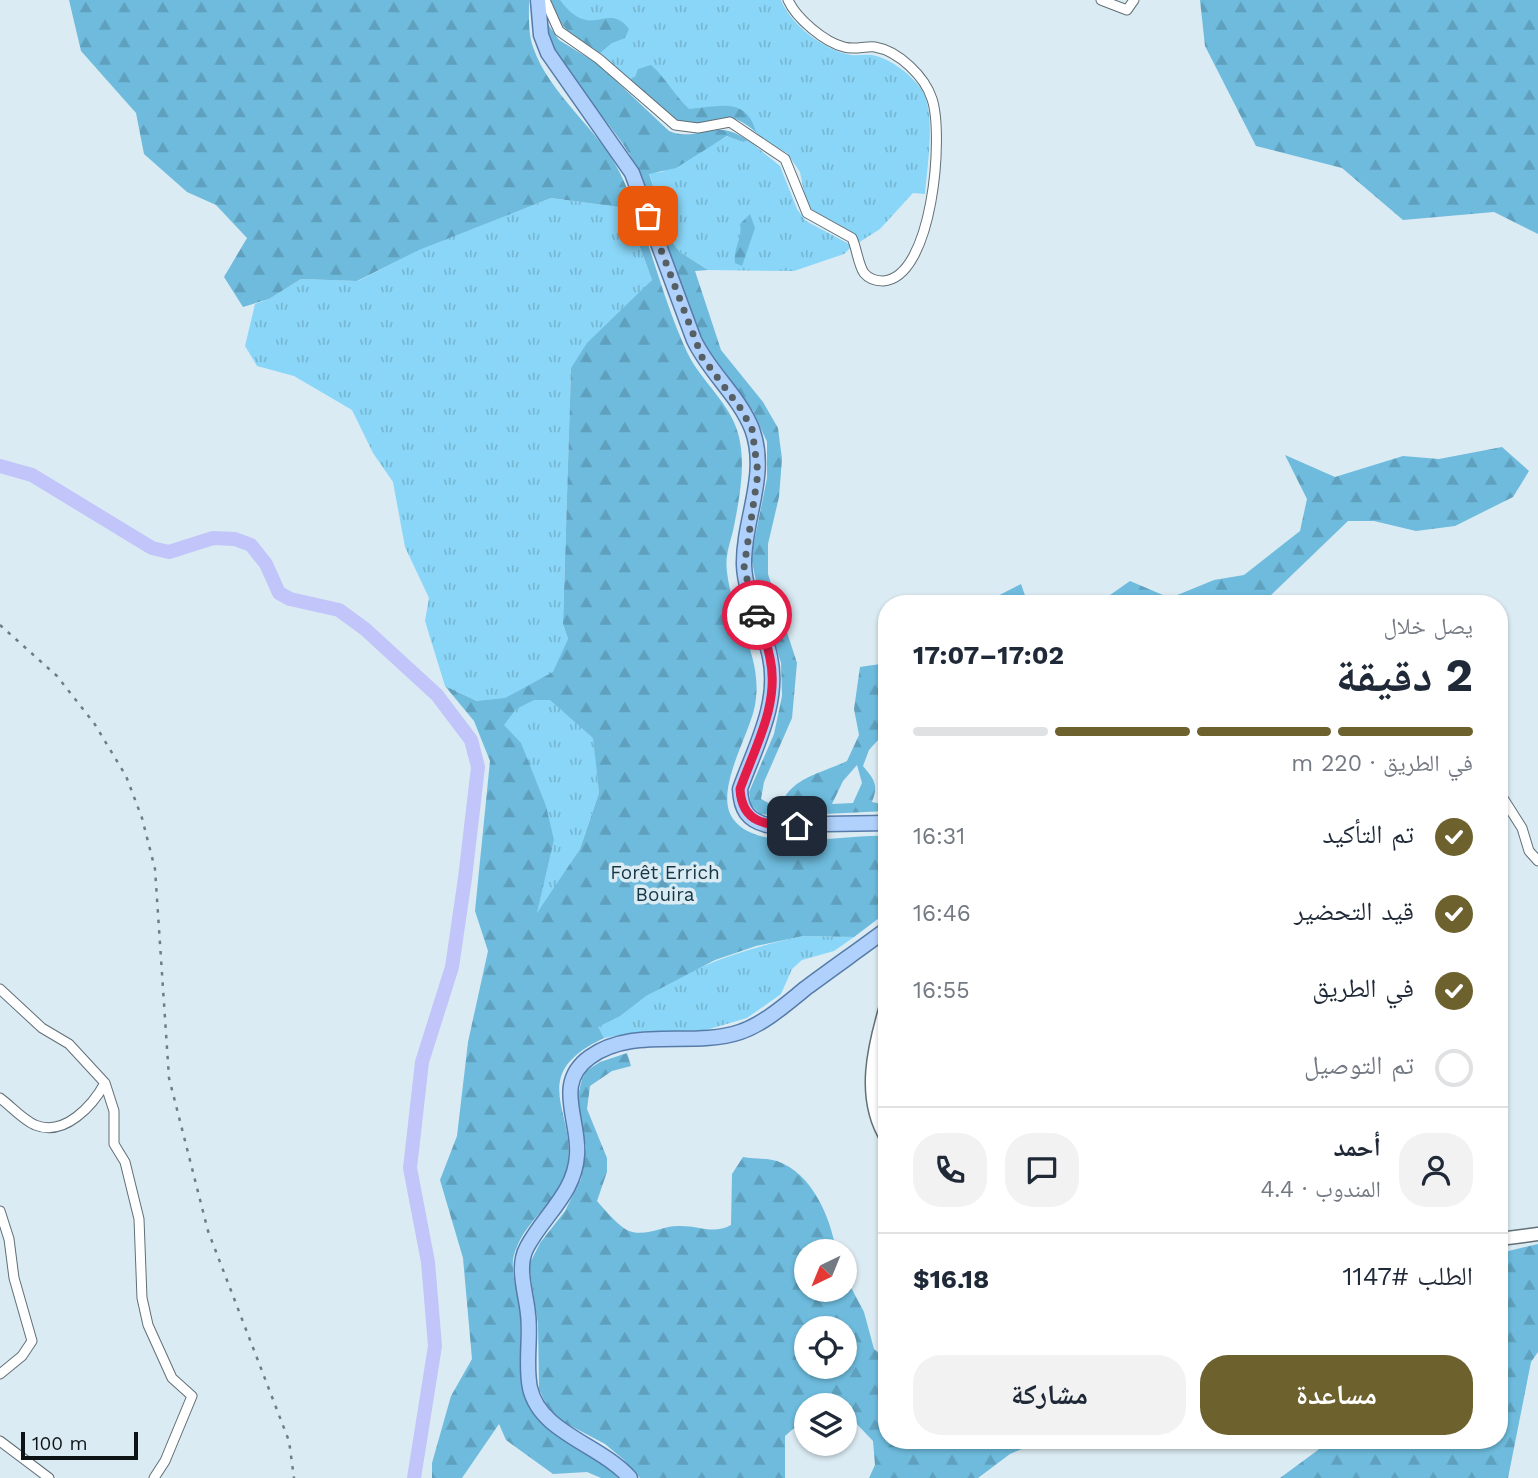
<!DOCTYPE html>
<html lang="ar">
<meta charset="utf-8">
<style>
body{margin:0;font-family:"Work Sans","Noto Naskh Arabic",sans-serif;background:#f2f2f3;color:#1f2937;direction:rtl;height:100vh;display:flex;flex-direction:column;font-size:26px;white-space:nowrap}
*{box-sizing:border-box;margin:0}
p{font-size:23px;color:#747a83}
.icon{flex:none;width:38px;height:38px;fill:none;stroke:currentColor;stroke-width:2;stroke-linecap:round;stroke-linejoin:round}
.map{position:relative;flex:1;overflow:hidden;direction:ltr}
.panel{position:absolute;left:878px;top:595px;width:630px;height:854px;display:flex;flex-direction:column;background:#fff;border-radius:28px;box-shadow:0 2px 5px #0004;direction:rtl}
.panel>*{flex:none}
.needle{width:46px;rotate:223deg}
.tools{position:absolute;left:794px;top:1239px;display:grid;gap:14px}
.tools a{display:grid;place-items:center;width:63px;height:63px;border-radius:50%;background:#fff;box-shadow:0 2px 5px #0004;font-size:35px}
.scale{position:absolute;left:21px;bottom:18px;width:117px;box-sizing:border-box;padding-left:7px;border:4px solid #0e1416;border-top:0;font-size:19px;line-height:24px;white-space:nowrap;color:#0e1416;-webkit-text-stroke:5px #dbebf3;paint-order:stroke}
.pin{position:absolute;display:grid;place-items:center;width:60px;height:60px;color:#fff;margin:-30px;border-radius:14px;box-shadow:0 4px 10px #0006}
.courier{position:absolute;display:grid;place-items:center;width:70px;height:70px;margin:-35px;border:5px solid #e11d48;border-radius:50%;background:#fff;color:#222;box-shadow:0 2px 9px #0007}
.summary em{font-style:normal;font-weight:700}
.summary div{display:flex;flex-direction:column-reverse}
.summary{display:flex;align-items:center;justify-content:space-between;height:119px;padding:0 35px}
h1{font-size:46px;font-weight:700;line-height:52px}
.bar{display:grid;grid-template-columns:repeat(4,1fr);gap:10px 7px;align-content:center;height:84px;padding:0 35px}
.bar i{height:9px;border-radius:5px;background:#e0e1e3}
.bar .selected{background:#6d612e}
.bar p{grid-column:span 4}
.line{display:flex;align-items:center;gap:18px;padding:0 35px;border-top:2px solid #e0e1e3}
.line div{flex:1}
.round{display:grid;place-items:center;flex:none;width:74px;height:74px;border-radius:28px;background:#f2f2f3}
ol{padding:0 35px;list-style:none}
li{display:flex;align-items:center;gap:21px;height:77px}
li p{margin-inline-start:auto}
li .icon{padding:7px;border-radius:50%;background:#6d612e;color:#fff;stroke-width:4}
li:last-child{color:#747a83}
li i{width:38px;height:38px;border:4px solid #e0e1e3;border-radius:50%}
.primary-button{display:flex;gap:14px;margin-top:auto;padding:14px 35px}
.primary-button a{flex:1;height:80px;border-radius:28px;background:#6d612e;color:#fff;font-size:28px;font-weight:700;line-height:80px;text-align:center}
.primary-button a+a{background:#f2f2f3;color:#1f2937}
.map>svg:first-child{display:block}
.grass{fill:url(#grass-tufts)}
.forest{fill:url(#forest-firs);fill-rule:evenodd}
.lines{fill:none;stroke-linecap:round;stroke-linejoin:round}
.river{stroke:#c1c5f9;stroke-width:14}
.minor-casing{stroke:#616f76;stroke-width:11}
.tertiary-casing{stroke:#616f76;stroke-width:15}
.primary-casing{stroke:#567ba9;stroke-width:17}
.minor{stroke:#fff;stroke-width:9}
.tertiary{stroke:#fff;stroke-width:12}
.primary{stroke:#b0d1fb;stroke-width:14}
.rail{stroke:#717c81;stroke-width:2.5;stroke-dasharray:3.5 7;stroke-linecap:butt}
.done{stroke:#565f63;stroke-width:7;stroke-dasharray:0 12.6}
.route{stroke:#e11d48;stroke-width:9}
.labels{text-anchor:middle;dominant-baseline:central;stroke-width:7;stroke-linejoin:round;paint-order:stroke}
.park-label{font-size:19px;fill:#143746;stroke:#dbebf3}
</style>
<div class="map">
<svg width="1538" height="1478" viewBox="0 0 1538 1478">
<defs>
<pattern id="grass-tufts" width="24" height="20" patternUnits="userSpaceOnUse" patternTransform="scale(1.75)"><rect width="24" height="20" fill="#8ad6f8"/><path d="M3 7l-1-3M5 7V3M7 7l1-3M15 17l-1-3M17 17v-4M19 17l1-3" fill="none" stroke="#76b7d4"/></pattern>
<pattern id="forest-firs" width="22" height="20" patternUnits="userSpaceOnUse" patternTransform="scale(1.75)"><rect width="22" height="20" fill="#6ebbdd"/><path d="M5 1l3.5 6h-7zM16 11l3.5 6h-7z" fill="#5ea0bd"/></pattern>
</defs>
<rect width="100%" height="100%" fill="#dbebf3"/>
<path class="grass" d="M549,0H781C791,25 824,50 851,55C858,56 865,54 872,55C890,58 914,76 923,92C936,116 927,167 925,194L913,193L880,229L858,243L847,230L815,213L806,203L800,172L787,153L765,141L743,121L729,117L701,122L662,110L604,56L565,30Z
M728,136L743,142L749,141L780,166L797,209L806,221L849,244L850,248L844,254L794,271L708,270L680,252L672,242L649,173L662,172Z
M551,198L626,208L652,280L571,368L563,624L590,705L599,793L580,849L536,916L554,840L484,704L445,686L425,621L429,598L405,547L393,482L373,453L352,410L294,376L257,366L245,346L255,304L269,299L301,279L358,281L418,250Z
M803,936L854,937L834,951L802,960L792,969L781,994L747,1018L706,1030L637,1032L604,1038L597,1027C616,1018 630,1006 647,995C696,965 747,948 803,936Z"/>
<path class="forest" d="M69,0H529C529,16 528,32 533,47C550,96 598,128 620,173C648,230 660,294 687,352C701,382 732,404 739,437C746,467 739,501 733,531C729,546 725,557 727,572C732,619 764,656 755,705C750,735 712,793 734,820C761,855 847,833 887,836V912L854,937L803,936L756,946L715,960L646,996L620,1016L598,1027L604,1038C521,1077 582,1116 566,1171C558,1200 531,1217 519,1242C515,1251 512,1258 513,1268C513,1282 519,1295 520,1310C523,1338 515,1373 527,1400C545,1443 589,1446 618,1478H601L587,1472L553,1474L506,1440L499,1424L462,1478H432V1463L451,1396L472,1359L463,1258L440,1180L457,1136L468,1042L488,951L475,911L490,761L474,721L445,686L477,701L505,698L553,672L568,639L563,624L571,368L587,343L652,280L626,208L551,198L419,250L357,281L301,279L269,299L243,307L224,277L247,238L216,205L187,192L144,154L136,113L81,51ZM534,700H550L593,738L599,793L580,849L537,913L554,840L546,806L521,743L504,725L516,709Z
M549,0H560C592,43 607,0 629,29L625,38L612,43L600,53C574,34 561,33 549,0Z
M1200,0H1538V234L1494,212L1403,220L1342,168L1256,146L1205,46Z
M545,20L559,40L598,64L669,131C700,144 713,115 748,141L743,142L727,136L676,168L649,174L672,242L680,252L708,270L695,271L721,350L763,402L778,428L782,459L779,497L768,544V574L797,663L792,718L764,782L761,799L776,807C783,801 785,795 791,789C805,775 829,770 847,761L859,735L854,709L860,667L887,663V730L869,750L863,766C874,779 879,785 872,802L887,805V811L782,816L760,814L751,805L749,792L774,734L782,696L781,663L757,586L751,557L767,478V442L753,411L707,351L630,155C609,118 547,59 545,20ZM857,765L862,783L853,803L832,804L843,781Z
M651,65C666,78 674,95 689,109C719,107 746,96 756,132C720,102 717,129 685,123C664,120 644,93 630,79L635,77L638,69Z
M750,214L755,228L742,266L735,263C733,248 743,238 740,224Z
M1502,447L1529,471L1513,497L1455,526L1416,531L1374,521H1348L1268,598L1233,599L1226,604H1107L1110,595L1130,581L1170,598L1214,580L1244,575L1300,531L1307,499L1285,455L1335,477L1403,456L1439,459Z
M1021,584L1028,604H982Z
M627,1053L631,1066L612,1071L590,1086L587,1109L607,1158V1172L597,1201C605,1210 618,1226 629,1231C647,1237 661,1226 678,1226C698,1225 713,1235 731,1225L732,1174L743,1157C753,1159 767,1158 777,1161C812,1173 831,1218 836,1251H807V1290H845V1276L864,1312L874,1349L887,1359V1440H1042L1010,1454L978,1478H869L875,1465L873,1441L852,1419L845,1418V1405H807V1417L785,1436V1478H640L623,1459L605,1444L556,1418L545,1402L539,1389L538,1324L529,1265L540,1243L565,1211L581,1179L586,1147L576,1104L582,1079L586,1071L600,1062ZM807,1328H845V1367H807Z
M1538,1244V1352L1531,1362L1508,1478H1280L1318,1450L1324,1440H1500V1253Z"/>
<g class="lines">
<path class="river" d="M0,466L32,475L152,548L169,552L213,538L235,539L251,545L266,564L279,593L290,599L339,610L365,629L437,695L471,740L478,767L465,878L452,967L422,1062L410,1168L428,1262L435,1346L414,1478"/>
<defs>
<path id="minor" d="M545,0L559,31L599,59L675,125L698,128L730,122L785,159L807,213L852,238C857,249 858,264 864,273C869,279 876,281 883,281C933,278 944,135 932,99C925,77 899,51 875,47C865,46 854,50 844,47C824,42 796,18 788,0
M1101,0L1127,10L1134,0
M1501,795L1522,828L1529,851L1538,861
M0,989L42,1028L69,1044L105,1083L114,1111V1144L125,1162L139,1219L142,1298L148,1325L172,1378L192,1396L165,1461L154,1478
M0,1098C12,1107 22,1119 35,1125C65,1137 93,1105 105,1083
M0,1211L9,1239L14,1278L32,1341L22,1356L0,1374
M0,1441L49,1478"/>
<path id="tertiary" d="M887,1003C874,1046 861,1098 887,1139
M1500,1239L1538,1234"/>
<path id="primary" d="M538,0L541,35L548,53L632,173L694,340C709,372 739,396 752,429C769,475 743,519 744,565C745,596 764,627 770,657C780,703 755,747 740,789C741,809 747,820 767,825L887,823
M630,1478C600,1444 540,1433 530,1388C525,1364 531,1338 528,1314C526,1292 516,1267 527,1247C544,1215 575,1193 577,1155C580,1120 553,1083 590,1057C633,1026 692,1048 740,1032C764,1024 786,1004 806,988C833,968 860,949 887,929"/>
</defs>
<use href="#minor" class="minor-casing"/>
<use href="#tertiary" class="tertiary-casing"/>
<use href="#primary" class="primary-casing"/>
<use href="#minor" class="minor"/>
<use href="#tertiary" class="tertiary"/>
<use href="#primary" class="primary"/>
<path class="rail" d="M0,625L57,676L94,723L126,776L142,818L155,869L169,1078L208,1231L289,1441L294,1478"/>
</g>
<g class="lines">
<path class="done" d="M648,216L702,357L741,409L752,429L758,473L744,568L757,615"/>
<path class="route" d="M757,615C762,629 767,643 770,658C780,704 755,747 740,789C742,825 768,825 797,826"/>
</g>
<g class="labels">
<g class="park-label">
<text x="665" y="872">Forêt Errich<tspan x="665" dy="22">Bouira</tspan></text>
</g>
</g>
</svg>
<div class="tools">
<a><svg class="needle" viewBox="-14 -14 28 28"><path d="M0-13l5 13h-10z" fill="#e53935"/><path d="M0 13l5-13h-10z" fill="#747a83"/></svg></a>
<a><svg class="icon" aria-label="locate" viewBox="0 0 24 24"><circle cx="12" cy="12" r="6"/><path d="M12 2v4M12 18v4M2 12h4M18 12h4"/></svg></a>
<a><svg class="icon" aria-label="layers" viewBox="0 0 24 24"><path d="M12 4l9 5-9 5-9-5zM3 14l9 5 9-5"/></svg></a>
</div>
<div class="scale">100 m</div>
<div class="pin" style="left:648px;top:216px;background:#ea580c"><svg class="icon" aria-label="bag" viewBox="0 0 24 24"><path d="M5 8h14l-1 12H6zM9 8a3 3 0 0 1 6 0"/></svg></div>
<div class="pin" style="left:797px;top:826px;background:#1f2937"><svg class="icon" aria-label="home" viewBox="0 0 24 24"><path d="M3 11l9-7 9 7M6 9v11h12V9"/></svg></div>
<div class="courier" style="left:757px;top:615px"><svg class="icon" aria-label="car" viewBox="0 0 24 24"><path d="M5 17H2v-5l4-1 3-4h7l3 4 3 1v5h-3M9 17h6M6 11h13"/><circle cx="7" cy="17" r="2"/><circle cx="17" cy="17" r="2"/></svg></div>
<section class="panel">
<div class="summary"><div><h1>2 دقيقة</h1><p>يصل خلال</p></div><em>17:02–17:07</em></div>
<div class="bar"><i class="selected"></i><i class="selected"></i><i class="selected"></i><i></i><p>في الطريق · 220 m</p></div>
<ol>
<li><svg class="icon" aria-label="check" viewBox="0 0 24 24"><path d="M5 12l5 5 9-10"/></svg>تم التأكيد<p>16:31</p></li>
<li><svg class="icon" aria-label="check" viewBox="0 0 24 24"><path d="M5 12l5 5 9-10"/></svg>قيد التحضير<p>16:46</p></li>
<li><svg class="icon" aria-label="check" viewBox="0 0 24 24"><path d="M5 12l5 5 9-10"/></svg>في الطريق<p>16:55</p></li>
<li><i></i>تم التوصيل</li>
</ol>
<div class="line" style="height:126px"><a class="round"><svg class="icon" aria-label="person" viewBox="0 0 24 24"><circle cx="12" cy="8" r="4"/><path d="M4 21q1-7 8-7t8 7"/></svg></a><div><b>أحمد</b><p>المندوب · 4.4</p></div><a class="round"><svg class="icon" aria-label="chat" viewBox="0 0 24 24"><path d="M4 5h16v11H9l-5 4z"/></svg></a><a class="round"><svg class="icon" aria-label="phone" viewBox="0 0 24 24"><path d="M5 4h4l2 5-3 2q2 4 5 5l2-3 5 2v4C11 20 4 13 5 4z"/></svg></a></div>
<div class="line" style="height:91px"><div>الطلب #1147</div><b>$16.18</b></div>
<div class="primary-button"><a>مساعدة</a><a>مشاركة</a></div>
</section>
</div>
